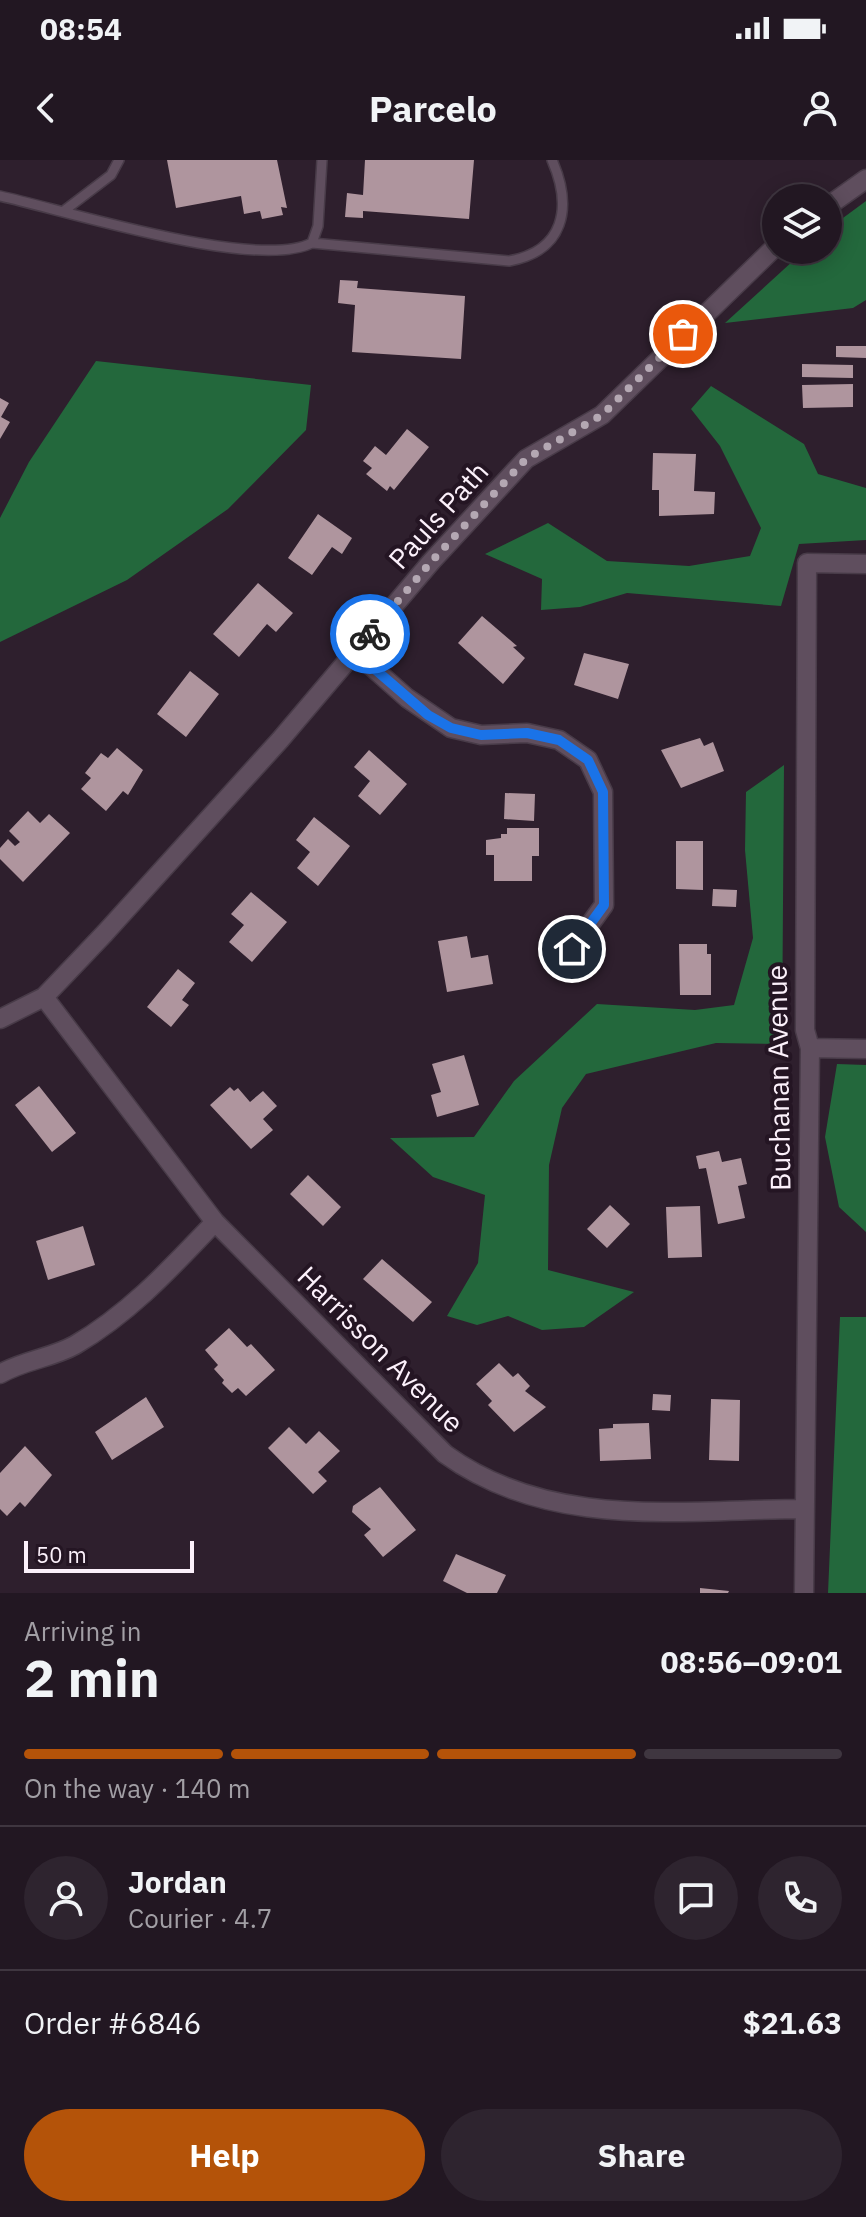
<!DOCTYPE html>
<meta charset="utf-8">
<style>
body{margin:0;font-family:"IBM Plex Sans",sans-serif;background:#2e242f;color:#f1f3f6;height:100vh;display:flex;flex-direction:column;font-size:30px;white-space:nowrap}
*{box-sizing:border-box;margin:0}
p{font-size:26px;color:#a29fa5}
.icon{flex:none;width:44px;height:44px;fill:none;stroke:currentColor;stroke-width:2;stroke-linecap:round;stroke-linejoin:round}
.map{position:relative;height:1433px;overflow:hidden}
.panel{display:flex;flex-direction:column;background:#221722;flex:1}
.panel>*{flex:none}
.buttons{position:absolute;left:762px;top:24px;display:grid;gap:16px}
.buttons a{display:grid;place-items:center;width:80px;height:80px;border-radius:50%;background:#221722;box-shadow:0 4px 20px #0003,0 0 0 2px #3f3640;font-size:40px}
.scale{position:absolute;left:24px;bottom:20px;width:170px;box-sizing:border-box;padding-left:8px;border:4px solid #fcf1fb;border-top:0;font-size:22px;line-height:28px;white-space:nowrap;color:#fcf1fb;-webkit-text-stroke:6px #241523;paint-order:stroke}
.pin{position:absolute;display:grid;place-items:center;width:68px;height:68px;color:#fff;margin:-34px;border:4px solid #fff;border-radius:50%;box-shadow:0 2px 8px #0007}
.courier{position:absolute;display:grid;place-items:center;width:80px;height:80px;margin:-40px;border:6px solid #1a73e8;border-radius:50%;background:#fff;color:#222;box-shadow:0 2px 10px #0007}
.summary em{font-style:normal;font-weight:800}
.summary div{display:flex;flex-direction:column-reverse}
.summary{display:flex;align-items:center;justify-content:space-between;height:136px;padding:0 24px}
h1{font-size:52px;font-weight:800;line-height:60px}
.bar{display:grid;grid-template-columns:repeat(4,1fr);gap:12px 8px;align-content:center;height:96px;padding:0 24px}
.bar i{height:10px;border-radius:6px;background:#3f3640}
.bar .active{background:#b45309}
.bar p{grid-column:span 4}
.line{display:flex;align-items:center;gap:20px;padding:0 24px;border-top:2px solid #3f3640}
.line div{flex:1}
.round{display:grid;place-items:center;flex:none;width:84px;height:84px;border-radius:42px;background:#2e242f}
.button{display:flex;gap:16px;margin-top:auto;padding:16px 24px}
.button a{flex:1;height:92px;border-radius:48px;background:#b45309;color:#fff;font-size:32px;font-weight:800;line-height:92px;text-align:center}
.button a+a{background:#2e242f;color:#f1f3f6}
.status{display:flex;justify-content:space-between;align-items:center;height:56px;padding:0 40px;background:#221722;direction:ltr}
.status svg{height:22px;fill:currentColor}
header{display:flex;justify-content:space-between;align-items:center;height:104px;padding:0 24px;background:#221722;font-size:36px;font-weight:800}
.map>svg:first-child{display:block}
.forest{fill:#23683c}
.building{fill:#af959e}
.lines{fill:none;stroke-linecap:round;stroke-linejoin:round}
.service-casing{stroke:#483b48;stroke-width:12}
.minor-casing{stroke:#483b48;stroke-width:21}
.service{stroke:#5f4e5e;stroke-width:9}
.minor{stroke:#5f4e5e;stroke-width:18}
.done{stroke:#b4a8b3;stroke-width:8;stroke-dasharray:0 14.4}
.route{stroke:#1a73e8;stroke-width:10}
.labels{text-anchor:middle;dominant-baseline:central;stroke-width:8;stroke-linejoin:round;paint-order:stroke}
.street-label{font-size:28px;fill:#fcf1fb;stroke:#241523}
</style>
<div class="status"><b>08:54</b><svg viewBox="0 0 49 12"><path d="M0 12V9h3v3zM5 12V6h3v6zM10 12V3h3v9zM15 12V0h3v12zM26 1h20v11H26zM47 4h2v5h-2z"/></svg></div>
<header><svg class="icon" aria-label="back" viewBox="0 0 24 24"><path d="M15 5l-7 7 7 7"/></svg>Parcelo<svg class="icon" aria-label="person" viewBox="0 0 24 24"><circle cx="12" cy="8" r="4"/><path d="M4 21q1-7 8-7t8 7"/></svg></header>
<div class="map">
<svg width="866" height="1433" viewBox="0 0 866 1433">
<rect width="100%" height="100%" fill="#2e1f2d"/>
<path class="forest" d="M866,41V140L853,148L725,163L805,90H828V69Z
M96,201L311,225L306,270L228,349L127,420L0,482V358L29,302Z
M711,226L804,284L818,314L866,328V380L799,384L781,446L627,433L580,447L541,450L542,419L485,394L548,363L607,401L689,406L750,396L761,368L720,286L691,249Z
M784,605L782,884L716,883L586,914L562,948L549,1005L548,1110L634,1132L584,1167L542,1170L508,1156L477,1165L447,1156L478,1103L485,1035L433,1017L390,978L474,977L514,921L597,844L695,850L734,845L753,778L745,690L746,632Z
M837,904L866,905V1072L839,1047L825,977Z
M840,1157H866V1433H828Z"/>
<path class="building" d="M167,0H277L287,48L281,47L283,55L262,59L260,51L244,54L241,36L176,48Z
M365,0H474L469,59L363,51V58L345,57L347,33L363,35Z
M340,120L358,121L357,128L465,136L461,199L352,192L355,145L338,143Z
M836,186H866V198L836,197Z
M802,204L853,205V218L802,217Z
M853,224V247L803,248L802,225Z
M0,238L9,243L1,257L10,262L0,279Z
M407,269L429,287L394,330L390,326L387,331L366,314L372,308L363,301L375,286L386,295Z
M653,293L696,294L694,331L715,332L714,354L659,356V330H652Z
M318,354L352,378L342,394L332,387L312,415L288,398Z
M258,423L293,453L276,472L267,464L239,497L213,474Z
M482,456L517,486L513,487L525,498L503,524L458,483Z
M584,493L629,504L618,539L574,525Z
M190,511L219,534L186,577L157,554Z
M700,578L704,586L713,582L724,611L681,628L661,590Z
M117,588L143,610L128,635L123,631L106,651L81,629L91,618L85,613L101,593L108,598Z
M369,590L407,624L380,655L358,636L370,621L354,607Z
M505,633L535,634L534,661L504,659Z
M28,651L40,663L49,654L70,673L23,722L0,699V688L8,679L15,686L20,682L9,671Z
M314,657L350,686L318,726L297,708L310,692L296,680Z
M507,668H539V696H532V721H494V695H486V680L501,678V674H507Z
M676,681H703V730L676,729Z
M713,729L737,730L736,747L712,746Z
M251,732L287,762L252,802L229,782L244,765L231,754Z
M467,776L471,798L488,795L493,824L447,832L438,781Z
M679,784H707V794H711V835H680Z
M178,809L195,823L182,840L189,845L171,867L147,847Z
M464,895L479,945L437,957L431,935L441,932L432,904Z
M39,926L76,973L52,992L15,945Z
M230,927L234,931L238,928L250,942L263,931L277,946L263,959L273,970L251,989L210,945Z
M719,991L722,1002L741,998L747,1024L738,1026L745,1058L718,1064L706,1008L699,1009L696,996Z
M308,1015L341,1047L323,1066L290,1034Z
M610,1045L630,1064L607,1088L587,1069Z
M700,1046L702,1097L668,1098L666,1047Z
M83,1066L95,1105L48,1120L36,1081Z
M382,1099L432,1142L413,1162L363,1119Z
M229,1168L247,1187L251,1184L275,1210L246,1236L238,1228L232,1233L222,1223L224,1220L214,1209L218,1205L205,1190Z
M499,1203L513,1217L518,1213L530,1226L525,1231L546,1247L514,1272L488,1245L492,1241L476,1224Z
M653,1234L671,1235L670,1251L652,1250Z
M146,1237L164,1267L112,1300L95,1272Z
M711,1239L740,1240L739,1301L709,1300Z
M649,1263L651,1299L600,1301L599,1269L613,1268V1264Z
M289,1267L306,1284L319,1271L340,1291L318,1312L327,1321L313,1334L268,1288Z
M25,1286L52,1315L25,1347L20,1342L7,1356L0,1349V1313Z
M380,1327L416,1370L383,1397L364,1375L371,1369L352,1352L353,1346Z
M456,1394L506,1415L497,1433H467L443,1421Z
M700,1428L729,1431L728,1433H700Z"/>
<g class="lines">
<defs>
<path id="service" d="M0,36C68,51 256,111 312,83L318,66L322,0
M65,50L111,15L119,0
M312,83L509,101C564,91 573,48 552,0"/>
<path id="minor" d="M828,46L866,19
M355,492L407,538L451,568L481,575L527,573L559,580L588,600L603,632L604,745L572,789
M44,837L215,1062L445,1294C550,1370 680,1350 802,1349
M0,859L44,837L105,773L280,580L431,402L526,299L602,255L776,86
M810,888L866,889
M0,1214C24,1200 52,1198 75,1185C130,1153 172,1107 215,1062
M804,1433L810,888L805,870L807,403L866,404"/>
</defs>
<use href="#service" class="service-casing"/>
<use href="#minor" class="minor-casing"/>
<use href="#service" class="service"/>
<use href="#minor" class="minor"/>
</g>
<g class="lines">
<path class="done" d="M370,474L431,402L526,299L602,255L683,174"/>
<path class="route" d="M370,474L355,492L428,555L451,568L481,575L527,573L559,580L588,600L603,632L604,745L572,789"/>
</g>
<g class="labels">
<g class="street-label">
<text transform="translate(438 355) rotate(-48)">Pauls Path</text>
<text transform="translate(778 918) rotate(-91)">Buchanan Avenue</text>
<text transform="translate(381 1189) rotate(45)">Harrisson Avenue</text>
</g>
</g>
</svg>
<div class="buttons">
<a><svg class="icon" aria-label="layers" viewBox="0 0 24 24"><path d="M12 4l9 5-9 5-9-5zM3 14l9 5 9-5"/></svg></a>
</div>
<div class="scale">50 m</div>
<div class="pin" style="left:683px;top:174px;background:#ea580c"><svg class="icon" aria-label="bag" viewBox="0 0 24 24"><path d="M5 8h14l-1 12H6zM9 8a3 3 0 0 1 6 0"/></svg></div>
<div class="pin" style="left:572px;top:789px;background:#1f2937"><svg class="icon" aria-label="home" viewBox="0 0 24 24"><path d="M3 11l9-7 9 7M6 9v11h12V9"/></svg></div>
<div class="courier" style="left:370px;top:474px"><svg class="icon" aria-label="bike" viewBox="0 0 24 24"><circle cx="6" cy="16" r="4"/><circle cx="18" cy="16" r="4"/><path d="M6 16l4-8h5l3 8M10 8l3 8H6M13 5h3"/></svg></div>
</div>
<section class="panel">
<div class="summary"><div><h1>2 min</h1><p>Arriving in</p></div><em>08:56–09:01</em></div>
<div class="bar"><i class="active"></i><i class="active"></i><i class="active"></i><i></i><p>On the way · 140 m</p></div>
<div class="line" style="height:144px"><a class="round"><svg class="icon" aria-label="person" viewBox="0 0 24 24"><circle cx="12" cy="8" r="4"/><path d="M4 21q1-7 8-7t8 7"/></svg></a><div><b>Jordan</b><p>Courier · 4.7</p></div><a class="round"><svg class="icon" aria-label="chat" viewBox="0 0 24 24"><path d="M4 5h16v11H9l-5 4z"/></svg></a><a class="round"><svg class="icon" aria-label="phone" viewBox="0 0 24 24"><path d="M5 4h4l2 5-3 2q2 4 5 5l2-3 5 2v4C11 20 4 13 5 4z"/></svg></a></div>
<div class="line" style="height:104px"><div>Order #6846</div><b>$21.63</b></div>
<div class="button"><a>Help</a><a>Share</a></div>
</section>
